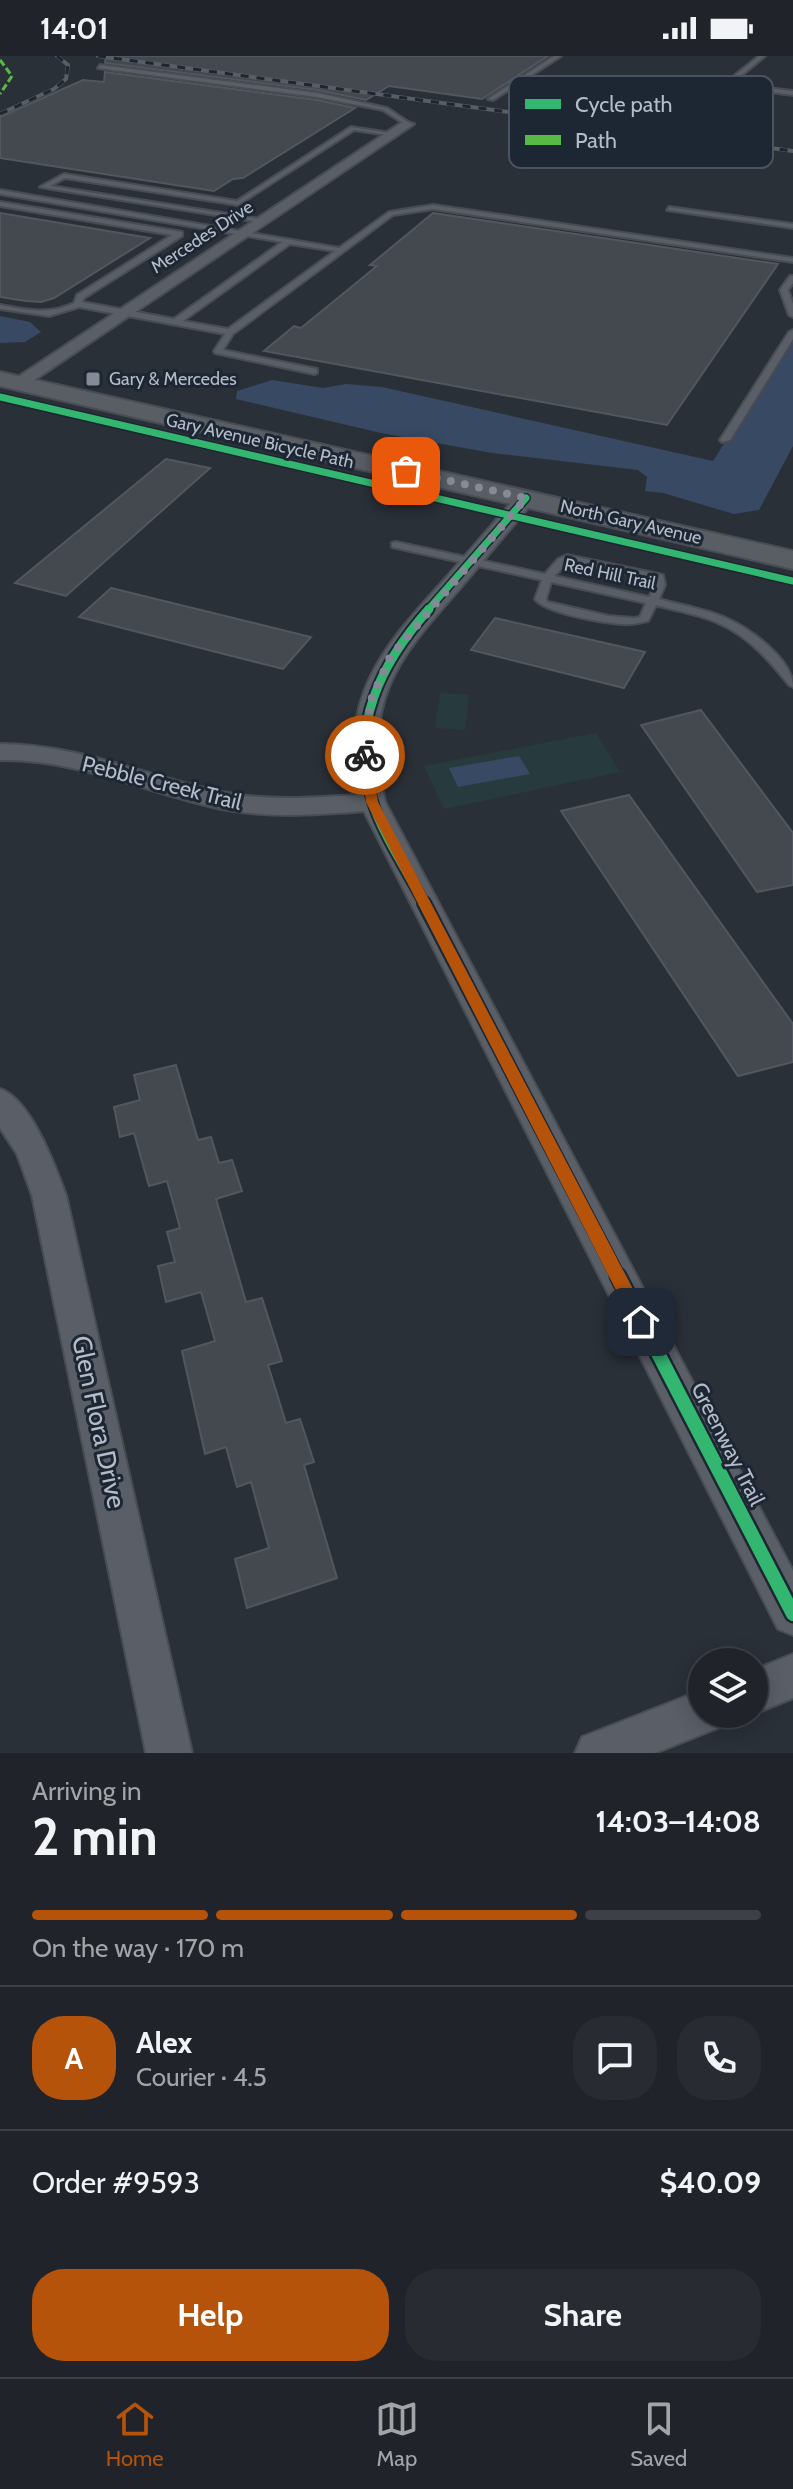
<!DOCTYPE html>
<meta charset="utf-8">
<style>
body{margin:0;font-family:Cabin,sans-serif;background:#282c32;color:#f1f3f6;height:100vh;display:flex;flex-direction:column;font-size:30px;white-space:nowrap}
*{box-sizing:border-box;margin:0}
p{font-size:26px;color:#a2a4a8}
.icon{flex:none;width:44px;height:44px;fill:none;stroke:currentColor;stroke-width:2;stroke-linecap:round;stroke-linejoin:round}
.map{position:relative;height:1697px;overflow:hidden}
.panel{display:flex;flex-direction:column;background:#20242a;flex:1}
.panel>*{flex:none}
.buttons{position:absolute;left:688px;top:1592px;display:grid;gap:16px}
.buttons a{display:grid;place-items:center;width:80px;height:80px;border-radius:50%;background:#20242a;box-shadow:0 4px 20px #0003,0 0 0 2px #3d4147;font-size:40px}
.pin{position:absolute;display:grid;place-items:center;width:68px;height:68px;color:#fff;margin:-34px;border-radius:16px;box-shadow:0 4px 12px #0006}
.courier{position:absolute;display:grid;place-items:center;width:80px;height:80px;margin:-40px;border:6px solid #b45309;border-radius:50%;background:#fff;color:#222;box-shadow:0 2px 10px #0007}
.headline em{font-style:normal;font-weight:800}
.headline div{display:flex;flex-direction:column-reverse}
.headline{display:flex;align-items:center;justify-content:space-between;height:136px;padding:0 32px}
h1{font-size:52px;font-weight:800;line-height:60px}
.bar{display:grid;grid-template-columns:repeat(4,1fr);gap:12px 8px;align-content:center;height:96px;padding:0 32px}
.bar i{height:10px;border-radius:6px;background:#3d4147}
.bar .on{background:#b45309}
.bar p{grid-column:span 4}
.line{display:flex;align-items:center;gap:20px;padding:0 32px;border-top:2px solid #3d4147}
.line div{flex:1}
.round{display:grid;place-items:center;flex:none;width:84px;height:84px;border-radius:32px;background:#282c32}
.action{display:flex;gap:16px;margin-top:auto;padding:16px 32px}
.action a{flex:1;height:92px;border-radius:32px;background:#b45309;color:#fff;font-size:32px;font-weight:800;line-height:92px;text-align:center}
.action a+a{background:#282c32;color:#f1f3f6}
.status{display:flex;justify-content:space-between;align-items:center;height:56px;padding:0 40px;background:#20242a;direction:ltr}
.status svg{height:22px;fill:currentColor}
.menu{display:flex;justify-content:space-around;align-items:center;height:112px;border-top:2px solid #3d4147;background:#20242a;font-size:22px;color:#a2a4a8}
.menu a{display:grid;justify-items:center;gap:4px}
.menu .on{color:#b45309}
.map>svg:first-child{display:block}
.green{fill:#273a3e}
.water{fill:#384963}
.building{fill:#444950;stroke:#52575f;stroke-width:2}
.lines{fill:none;stroke-linecap:round;stroke-linejoin:round}
.lane-casing{stroke:#484c53;stroke-width:4}
.street-casing{stroke:#484c53;stroke-width:4}
.secondary-casing{stroke:#484c53;stroke-width:4}
.lane{fill:#5a5e66;fill-rule:evenodd}
.street{fill:#5a5e66;fill-rule:evenodd}
.secondary{fill:#595d64;fill-rule:evenodd}
.rail-casing{stroke:#595d64;stroke-width:4}
.rail{stroke:#1d2633;stroke-width:3;stroke-dasharray:8;stroke-linecap:butt}
.quiet{stroke:#58b947;stroke-width:3;stroke-dasharray:7 3;stroke-linecap:butt}
.cycleway-far3-casing{stroke:#1d2633;stroke-width:10}
.cycleway-far2-casing{stroke:#1d2633;stroke-width:13}
.cycleway-far1-casing{stroke:#1d2633;stroke-width:16}
.cycleway-casing{stroke:#1d2633;stroke-width:19}
.cycleway-far3{stroke:#33b770;stroke-width:7}
.cycleway-far2{stroke:#33b770;stroke-width:9}
.cycleway-far1{stroke:#33b770;stroke-width:11}
.cycleway{stroke:#33b770;stroke-width:14}
.route{fill:#b45309}
.done{stroke:#848b96;stroke-width:8;stroke-dasharray:0 14.4}
.poi-dot{fill:#848b96;stroke:#1d2633;stroke-width:3}
.labels{text-anchor:middle;dominant-baseline:central;stroke-width:6;stroke-linejoin:round;paint-order:stroke}
.far-street-label{font-size:18px;fill:#b4bcc9;stroke:#1d2633}
.far-poi-label{font-size:18px;fill:#b4bcc9;stroke:#1d2633;text-anchor:start}
.street-label{font-size:22px;fill:#b4bcc9;stroke:#1d2633}
.near-street-label{font-size:26px;fill:#b4bcc9;stroke:#1d2633}
.key{fill:#1d2633;stroke:#4a5360;stroke-width:2}
.key-label{font-size:22px;fill:#b4bcc9}
</style>
<div class="status"><b>14:01</b><svg viewBox="0 0 49 12"><path d="M0 12V9h3v3zM5 12V6h3v6zM10 12V3h3v9zM15 12V0h3v12zM26 1h20v11H26zM47 4h2v5h-2z"/></svg></div>
<div class="map">
<svg width="793" height="1697" viewBox="0 0 793 1697">
<rect width="100%" height="100%" fill="#2a3038"/>
<path class="green" d="M440,637L469,639L465,674L435,672Z
M596,677L620,716L444,753L424,710Z"/>
<path class="water" d="M0,260L30,266L41,276L25,286L0,287Z
M793,278V390L759,454L734,458L663,437L645,435L647,421L638,414L492,397L381,377L236,343L237,335L272,324L323,332L346,328L382,331L713,405Z
M519,700L530,718L458,731L449,712Z"/>
<path class="building" d="M106,0H548L482,43L389,30L366,44L317,34L105,7Z
M105,16L317,44L355,52L243,122L233,123L214,135L0,102V61L83,24L104,26Z
M0,157L150,182L54,242L41,246L26,245L0,241Z
M433,157L778,208L667,369L264,295L294,270L301,272L377,210L370,209Z
M166,403L210,412L66,540L15,527Z
M111,532L311,581L283,613L79,561Z
M495,562L645,596L624,632L471,594Z
M701,654L793,777V829L757,836L641,669Z
M629,739L793,968V1006L738,1020L561,755Z
M176,1009L198,1084L211,1081L219,1107L232,1104L242,1135L216,1143L246,1246L262,1242L282,1305L268,1309L286,1367L300,1363L314,1406L304,1409L337,1522L247,1552L235,1503L269,1492L251,1426L237,1431L226,1391L205,1398L182,1295L215,1285L201,1236L166,1246L158,1210L175,1206L167,1176L180,1172L167,1125L149,1130L134,1077L120,1081L114,1051L140,1044L134,1019Z"/>
<g class="lines">
<defs>
<path id="lane" d="M554,0H561L493,44L488,43Z
M759,0H765L731,28L793,35V39L724,30V28Z
M100,9L317,37L387,52L411,68L406,69L383,54L317,41L98,12Z
M351,71L397,78L394,80L354,74L238,149L65,122L50,130L267,164L265,167L40,131L64,118L237,145Z
M0,134L339,192L389,156L433,149L793,202V206L433,153L393,159L233,278L223,294L317,313V317L314,318L215,297L214,295L225,278L79,251L49,260L0,253V249C27,254 49,259 74,247L77,239L172,179L0,150V146L182,176V180L84,242L82,246L174,263L282,186L0,138ZM290,188L335,195L228,273L183,265Z
M669,151L793,168V172L667,154Z
M790,220H793V227L788,234L793,248V261L789,259L780,234Z
M793,274V283L730,384L722,386L720,384L789,276Z
M396,486L545,518L558,503L567,499L663,519L665,529L659,543C680,549 705,553 726,562C749,572 793,603 793,631L789,629C769,604 748,580 718,567C699,558 676,555 656,549L648,565C639,567 631,569 622,568C603,567 545,557 535,543L542,524L392,491V487ZM569,506L654,523L655,529L649,541L554,520ZM551,526L646,547L640,561L634,562L609,560L548,546L546,543Z"/>
<path id="street" d="M404,65L414,68L24,331H12L9,327Z
M526,436L533,438L536,442L533,446C508,476 482,506 457,536C393,608 364,646 385,746L793,1515V1579L778,1573L364,755C316,759 269,762 222,753C147,737 78,703 0,704V688C79,688 147,721 222,736C267,745 312,742 358,739C340,642 380,594 442,526C468,497 493,467 519,438Z
M0,1033C31,1043 55,1110 66,1139L192,1697H146L32,1139L17,1098L0,1072Z
M793,1598V1642L754,1658V1614Z
M702,1634V1658H723L718,1672L655,1697H575L582,1681Z"/>
<path id="secondary" d="M0,316L793,495V513L0,330Z"/>
</defs>
<use href="#lane" class="lane-casing"/>
<use href="#street" class="street-casing"/>
<use href="#secondary" class="secondary-casing"/>
<use href="#lane" class="lane"/>
<use href="#street" class="street"/>
<use href="#secondary" class="secondary"/>
<defs>
<path id="rail" d="M98,0L793,95
M0,58L54,33L66,23L68,9L57,0"/>
</defs>
<use href="#rail" class="rail-casing"/>
<use href="#rail" class="rail"/>
<path class="quiet" d="M0,4L12,20L0,38"/>
<defs>
<path id="cycleway-far3" d="M0,341L793,525
M427,555L526,442"/>
<path id="cycleway-far2" d="M425,849C409,818 381,776 372,744C349,670 381,607 429,553"/>
<path id="cycleway-far1" d="M424,847L619,1222"/>
<path id="cycleway" d="M618,1220L793,1558"/>
</defs>
<use href="#cycleway-far3" class="cycleway-far3-casing"/>
<use href="#cycleway-far2" class="cycleway-far2-casing"/>
<use href="#cycleway-far1" class="cycleway-far1-casing"/>
<use href="#cycleway" class="cycleway-casing"/>
<use href="#cycleway-far3" class="cycleway-far3"/>
<use href="#cycleway-far2" class="cycleway-far2"/>
<use href="#cycleway-far1" class="cycleway-far1"/>
<use href="#cycleway" class="cycleway"/>
</g>
<path class="route" d="M360,696L370,699L378,746L647,1260L650,1266L647,1271H635L366,746Z"/>
<g class="lines">
<path class="done" d="M365,699L370,646L390,601L526,442L406,415"/>
</g>
<rect class="poi-dot" x="85" y="315" width="16" height="16" rx="4"/>
<g class="labels">
<g class="far-street-label">
<text transform="translate(202 181) rotate(-33)">Mercedes Drive</text>
<text transform="translate(260 385) rotate(13)">Gary Avenue Bicycle Path</text>
<text transform="translate(631 466) rotate(13)">North Gary Avenue</text>
<text transform="translate(610 518) rotate(12)">Red Hill Trail</text>
</g>
<g class="far-poi-label">
<text x="109" y="323">Gary &amp; Mercedes</text>
</g>
<g class="street-label">
<text transform="translate(162 727) rotate(14)">Pebble Creek Trail</text>
<text transform="translate(728 1388) rotate(63)">Greenway Trail</text>
</g>
<g class="near-street-label">
<text transform="translate(99 1366) rotate(78)">Glen Flora Drive</text>
</g>
</g>
<rect x="509" y="20" width="264" height="92" rx="12" class="key"/>
<rect x="525" y="43" width="36" height="10" fill="#33b770"/>
<rect x="525" y="79" width="36" height="10" fill="#58b947"/>
<g class="key-label">
<text x="575" y="56">Cycle path</text>
<text x="575" y="92">Path</text>
</g>
</svg>
<div class="buttons">
<a><svg class="icon" aria-label="layers" viewBox="0 0 24 24"><path d="M12 4l9 5-9 5-9-5zM3 14l9 5 9-5"/></svg></a>
</div>
<div class="pin" style="left:406px;top:415px;background:#ea580c"><svg class="icon" aria-label="bag" viewBox="0 0 24 24"><path d="M5 8h14l-1 12H6zM9 8a3 3 0 0 1 6 0"/></svg></div>
<div class="pin" style="left:641px;top:1266px;background:#1f2937"><svg class="icon" aria-label="home" viewBox="0 0 24 24"><path d="M3 11l9-7 9 7M6 9v11h12V9"/></svg></div>
<div class="courier" style="left:365px;top:699px"><svg class="icon" aria-label="bike" viewBox="0 0 24 24"><circle cx="6" cy="16" r="4"/><circle cx="18" cy="16" r="4"/><path d="M6 16l4-8h5l3 8M10 8l3 8H6M13 5h3"/></svg></div>
</div>
<section class="panel">
<div class="headline"><div><h1>2 min</h1><p>Arriving in</p></div><em>14:03–14:08</em></div>
<div class="bar"><i class="on"></i><i class="on"></i><i class="on"></i><i></i><p>On the way · 170 m</p></div>
<div class="line" style="height:144px"><b class="round" style="background:#b45309;color:#fff">A</b><div><b>Alex</b><p>Courier · 4.5</p></div><a class="round"><svg class="icon" aria-label="chat" viewBox="0 0 24 24"><path d="M4 5h16v11H9l-5 4z"/></svg></a><a class="round"><svg class="icon" aria-label="phone" viewBox="0 0 24 24"><path d="M5 4h4l2 5-3 2q2 4 5 5l2-3 5 2v4C11 20 4 13 5 4z"/></svg></a></div>
<div class="line" style="height:104px"><div>Order #9593</div><b>$40.09</b></div>
<div class="action"><a>Help</a><a>Share</a></div>
</section>
<nav class="menu">
<a class="on"><svg class="icon" aria-label="home" viewBox="0 0 24 24"><path d="M3 11l9-7 9 7M6 9v11h12V9"/></svg>Home</a>
<a><svg class="icon" aria-label="map" viewBox="0 0 24 24"><path d="M3 6l6-2 6 2 6-2v14l-6 2-6-2-6 2zM9 4v14M15 6v14"/></svg>Map</a>
<a><svg class="icon" aria-label="saved" viewBox="0 0 24 24"><path d="M7 4h10v16l-5-4-5 4z"/></svg>Saved</a>
</nav>
